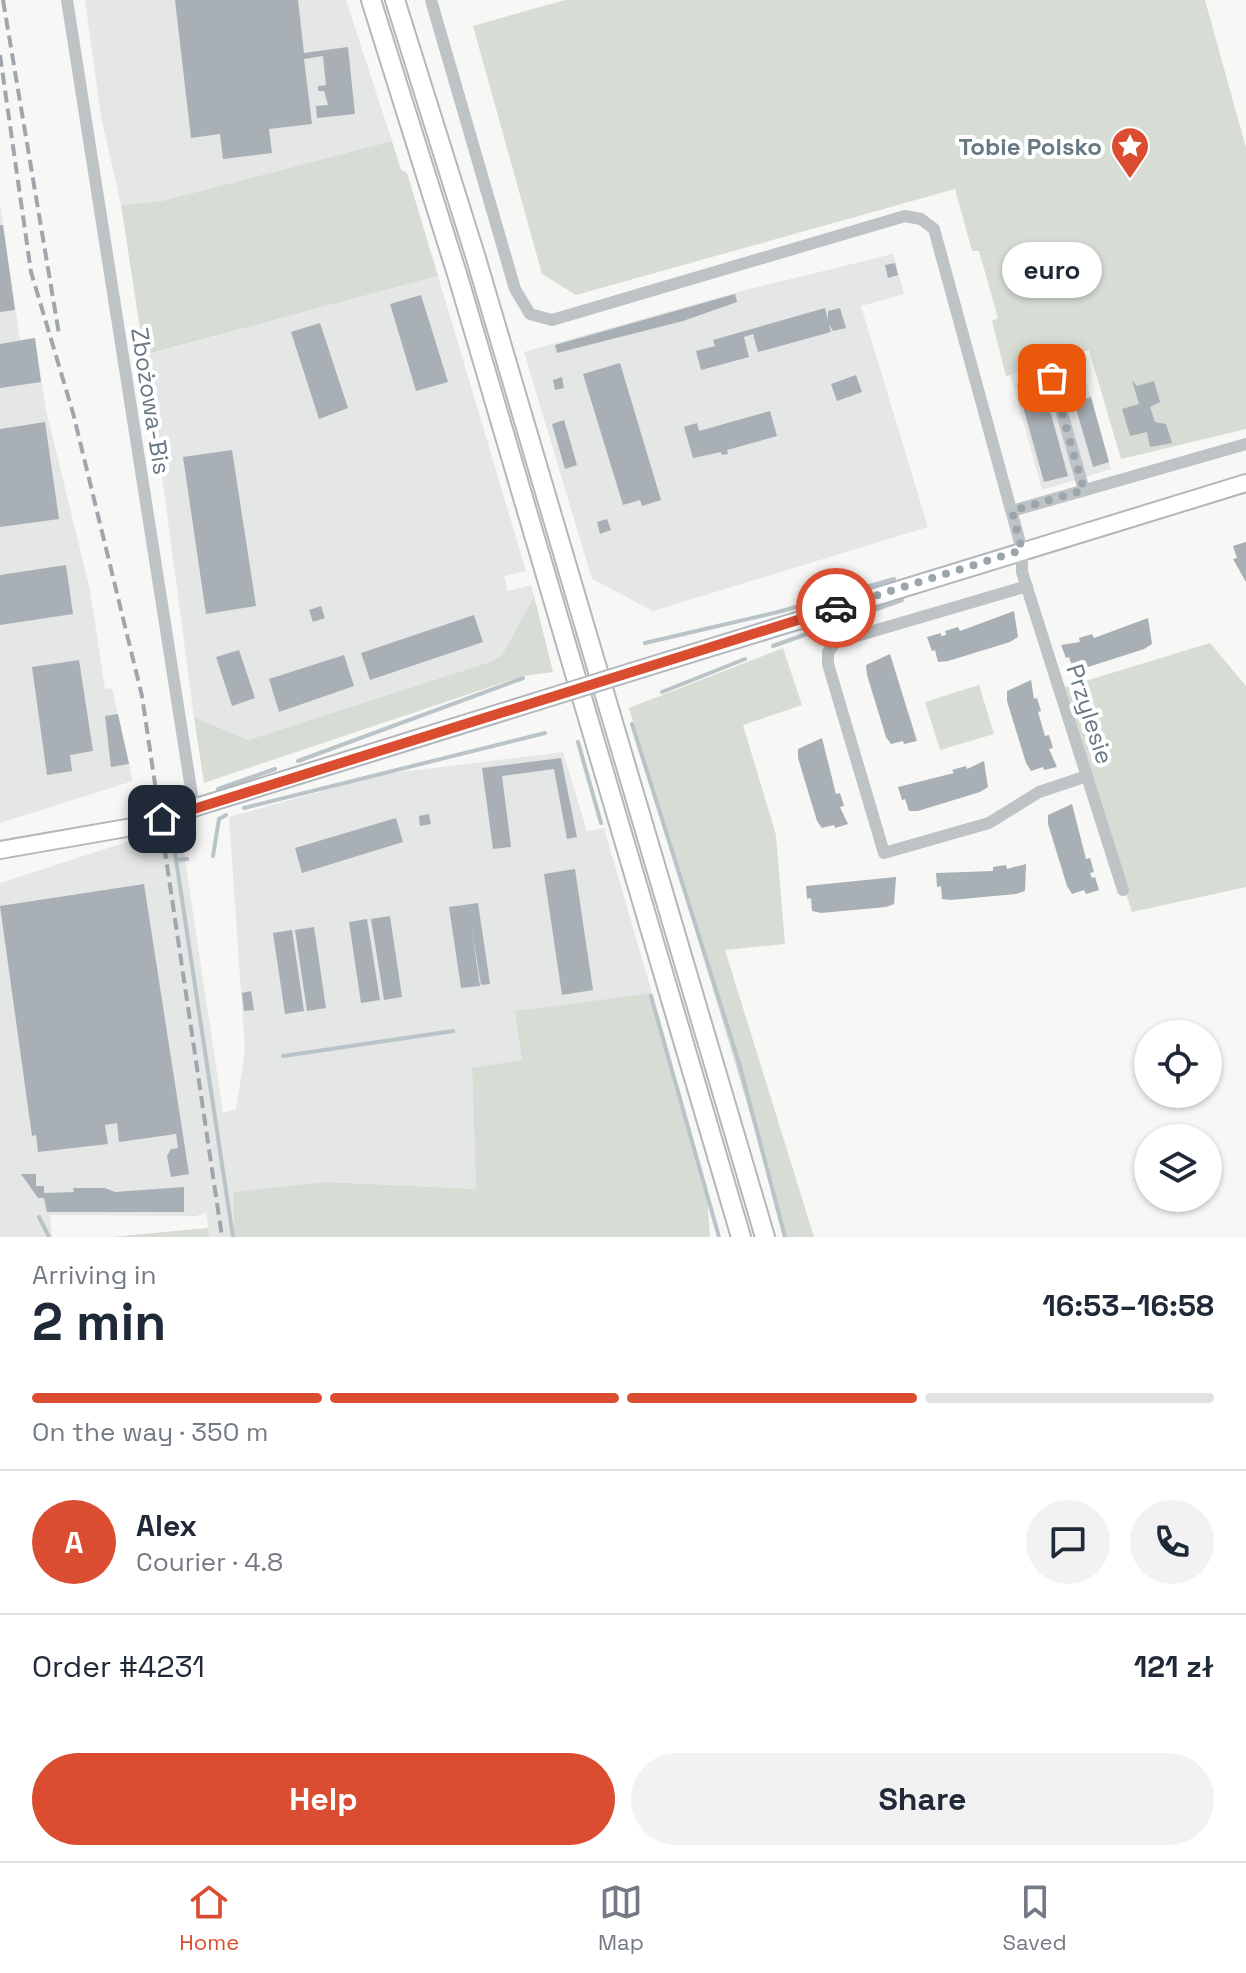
<!DOCTYPE html>
<meta charset="utf-8">
<style>
body{margin:0;font-family:"Space Grotesk",sans-serif;background:#f2f2f3;color:#1f2937;height:100vh;display:flex;flex-direction:column;font-size:30px;white-space:nowrap}
*{box-sizing:border-box;margin:0}
p{font-size:26px;color:#747a83}
.icon{flex:none;width:44px;height:44px;fill:none;stroke:currentColor;stroke-width:2;stroke-linecap:round;stroke-linejoin:round}
.map{position:relative;height:1237px;overflow:hidden}
.drawer{display:flex;flex-direction:column;background:#fff;flex:1}
.drawer>*{flex:none}
.buttons{position:absolute;left:1134px;top:1020px;display:grid;gap:16px}
.buttons a{display:grid;place-items:center;width:88px;height:88px;border-radius:50%;background:#fff;box-shadow:0 2px 6px #0004;font-size:40px}
.pin{position:absolute;display:grid;place-items:center;width:68px;height:68px;color:#fff;margin:-34px;border-radius:16px;box-shadow:0 4px 12px #0006}
.courier{position:absolute;display:grid;place-items:center;width:80px;height:80px;margin:-40px;border:6px solid #db4d31;border-radius:50%;background:#fff;color:#222;box-shadow:0 2px 10px #0007}
.bubble{position:absolute;height:56px;border-radius:28px;background:#fff;box-shadow:0 2px 6px #0004;font-size:26px;font-weight:700;line-height:56px;text-align:center}
.summary em{font-style:normal;font-weight:700}
.summary div{display:flex;flex-direction:column-reverse}
.summary{display:flex;align-items:center;justify-content:space-between;height:136px;padding:0 32px}
h1{font-size:52px;font-weight:700;line-height:60px}
.bar{display:grid;grid-template-columns:repeat(4,1fr);gap:12px 8px;align-content:center;height:96px;padding:0 32px}
.bar i{height:10px;border-radius:6px;background:#e0e1e3}
.bar .on{background:#db4d31}
.bar p{grid-column:span 4}
.line{display:flex;align-items:center;gap:20px;padding:0 32px;border-top:2px solid #e0e1e3}
.line div{flex:1}
.round{display:grid;place-items:center;flex:none;width:84px;height:84px;border-radius:42px;background:#f2f2f3}
.primary-button{display:flex;gap:16px;margin-top:auto;padding:16px 32px}
.primary-button a{flex:1;height:92px;border-radius:48px;background:#db4d31;color:#fff;font-size:32px;font-weight:700;line-height:92px;text-align:center}
.primary-button a+a{background:#f2f2f3;color:#1f2937}
.dock{display:flex;justify-content:space-around;align-items:center;height:112px;border-top:2px solid #e0e1e3;background:#fff;font-size:22px;color:#747a83}
.dock a{display:grid;justify-items:center;gap:4px}
.dock .on{color:#db4d31}
.map>svg:first-child{display:block}
.built{fill:#e5e6e6}
.green{fill:#d7dcd4}
.lines{fill:none;stroke-linecap:round;stroke-linejoin:round}
.stream{stroke:#b8c4c8;stroke-width:4}
.building{fill:#a8b0b5}
.secondary-casing{stroke:#b1b7bb;stroke-width:20}
.primary-casing{stroke:#b2b7bb;stroke-width:22}
.street{stroke:#bec3c6;stroke-width:12}
.secondary{stroke:#fff;stroke-width:16}
.primary{stroke:#fff;stroke-width:18}
.rail{stroke:#a0a7ac;stroke-width:4;stroke-dasharray:12 6;stroke-linecap:butt}
.secondary-bridge-casing{stroke:#b1b7bb;stroke-width:20;stroke-linecap:butt}
.secondary-bridge{stroke:#fff;stroke-width:16}
.done{stroke:#9aa5ac;stroke-width:8;stroke-dasharray:0 14.4}
.route{stroke:#db4d31;stroke-width:10}
.labels{text-anchor:middle;dominant-baseline:central;stroke-width:8;stroke-linejoin:round;paint-order:stroke}
.poi-label{font-size:24px;font-weight:bold;fill:#687984;stroke:#fff;text-anchor:end}
.street-label{font-size:24px;fill:#687984;stroke:#fff}
</style>
<div class="map">
<svg width="1246" height="1237" viewBox="0 0 1246 1237">
<rect width="100%" height="100%" fill="#f7f7f5"/>
<path class="built" d="M85,0H346L392,141L162,201L121,205L101,117Z
M0,204L20,340L35,338L46,410L90,590L105,689L112,688L133,781L0,823Z
M893,254L904,294L861,306L928,527L653,611L592,579L524,352L742,291Z
M438,276L526,571L504,576L508,591L531,585L534,596L502,655L490,662L248,740L194,717L146,355Z
M1078,353L1111,469L1042,490L1010,374Z
M563,752L587,831L604,828L652,993L515,1011L523,1060L472,1069L476,1189L326,1182L234,1193V1237H210L206,1213L196,1216L50,1215L52,1237H0V883L139,838L141,844L152,842L149,822L178,813L223,1113L236,1109L245,1050L229,817L384,774Z"/>
<path class="green" d="M565,0H1205L1246,148V429L1121,459L1089,350L1006,376L992,321L998,318L979,251H972L955,189L576,295L542,274L473,26Z
M392,141L401,170L407,173L438,276L144,355L121,205L162,201Z
M534,596L553,672L523,676L204,783L194,717L248,740L490,662L502,655Z
M1210,643L1246,686V887L1132,912L1059,689Z
M783,648L802,705L743,725L776,835L785,944L725,950L814,1237H787L629,708Z
M979,685L994,734L940,750L925,702Z
M652,993L707,1195L710,1237H234V1192L326,1182L476,1189L472,1068L522,1060L515,1011Z
M208,1228L210,1237H111Z"/>
<g class="lines">
<path class="stream" d="M645,643L778,612L894,579
M773,646L902,600
M662,692L745,659
M632,724L739,1063L785,1237
M578,742L601,823
M298,761L523,678
M218,789L275,769
M244,808L545,733
M172,833L233,1237
M213,856L219,819L226,815
M176,860L187,859
M651,996L719,1237
M283,1056L453,1031
M39,1217L49,1237"/>
</g>
<path class="building" d="M175,0H298L304,53L348,47L355,114L317,118L316,106L328,105L324,91H318V86L326,85L323,56L304,59L312,124L269,129L272,153L223,159L220,134L191,138Z
M0,225H3L15,310L0,312Z
M895,263L898,275L888,278L885,265Z
M735,294L737,302L683,321L557,353L555,345Z
M421,295L448,382L416,391L390,304Z
M825,308L828,320V311L840,308L846,328L833,331L829,324L831,332L758,352L753,334L744,337L749,357L701,370L696,351L715,346L713,340Z
M320,323L348,408L319,419L291,332Z
M35,338L41,382L0,388V344Z
M620,363L661,500L642,506L640,500L623,505L583,374Z
M856,375L862,392L837,401L831,384Z
M562,377L564,388L555,390L553,380Z
M1041,378L1068,476L1044,482L1017,385Z
M1132,380L1137,386L1154,381L1160,402L1150,407L1155,422L1166,424L1172,443L1150,447L1147,432L1130,436L1122,409L1139,404Z
M1091,397L1109,462L1093,467L1074,402Z
M770,411L777,436L727,450L728,454L722,455L721,452L693,458L684,427L697,423L699,431Z
M564,420L577,465L565,469L552,424Z
M45,422L59,519L0,527V429Z
M232,450L256,606L206,614L183,457Z
M607,519L611,530L600,534L597,522Z
M1246,542V582L1233,559L1237,558L1233,546Z
M66,565L73,614L0,625V575Z
M321,606L325,618L313,622L309,610Z
M1014,611L1018,637L1010,642L948,661L938,662L935,650L932,651L927,637L941,633V636L946,635L945,631L958,627L960,631Z
M474,615L483,642L370,680L361,653Z
M1148,618L1152,644L1144,649L1082,669H1073L1069,657L1066,658L1061,645L1080,642L1079,638L1092,634L1094,638Z
M239,650L255,698L232,706L216,657Z
M890,654L917,741L904,744L903,741L891,744L886,737L867,675L866,665Z
M344,655L354,686L279,712L269,679Z
M79,660L93,751L70,755L72,771L47,775L32,667Z
M1031,680L1034,699L1037,698L1041,711L1038,712L1045,736L1049,735L1053,748L1049,749L1057,767L1044,770L1043,767L1031,771L1026,763L1007,701V691Z
M118,714L129,764L111,767L105,716Z
M822,738L836,794L840,793L844,806L840,807L848,824L835,828L834,825L822,828L817,821L798,758V749Z
M561,758L577,837L567,839L554,769L502,776L511,847L493,849L482,768Z
M984,761L988,787L980,792L918,811H909L905,799L902,800L898,787L954,773L952,770L966,766L967,769Z
M1072,804L1086,859L1090,858L1094,872L1090,873L1092,878L1095,877L1099,890L1086,894L1084,890L1072,894L1067,886L1048,824V815Z
M429,814L431,824L420,826L419,816Z
M396,818L403,842L302,873L295,848Z
M1026,864L1025,891L1016,894L951,900L942,899L941,886L937,887L936,873L993,871V867L1006,865L1007,869Z
M575,869L593,990L562,995L544,874Z
M896,877L894,904L886,907L821,913L812,911L811,898L807,899L806,886Z
M144,884L189,1174L171,1177L167,1156L171,1149L178,1148L176,1134L119,1142L117,1123L105,1125L108,1144L38,1152L36,1135L32,1136L0,906Z
M478,903L490,984L481,985L471,925L480,986L461,988L449,907Z
M390,916L402,997L384,1000L371,919Z
M367,919L380,1000L361,1003L349,922Z
M314,927L326,1008L307,1011L295,930Z
M292,930L304,1011L285,1014L273,933Z
M251,991L254,1010L244,1011L242,993Z
M21,1174H36V1186H44V1193L74,1192L73,1188H105L115,1192L184,1187V1212H47L44,1198H38Z"/>
<g class="lines">
<defs>
<path id="secondary" d="M631,672L1246,483
M0,850L132,827L538,701"/>
<path id="primary" d="M371,0L458,277L741,1237
M395,0L475,255L765,1237"/>
</defs>
<use href="#secondary" class="secondary-casing"/>
<use href="#primary" class="primary-casing"/>
<path class="street" d="M67,0L194,808
M431,0L515,289L530,314L552,320L905,216L921,219L934,229L1022,550V572L1123,890
M1052,378L1084,490
M1012,511L1246,444
M1027,586L836,642L828,652V664L884,853L989,823L1039,792L1087,776"/>
<use href="#secondary" class="secondary"/>
<use href="#primary" class="primary"/>
<path class="rail" d="M3,0L59,334
M0,55L31,272L73,413L142,696L222,1237"/>
<defs>
<path id="secondary-bridge" d="M538,701L631,672"/>
</defs>
<use href="#secondary-bridge" class="secondary-bridge-casing"/>
<use href="#secondary-bridge" class="secondary-bridge"/>
</g>
<g class="lines">
<path class="done" d="M836,608L1022,550L1012,511L1084,490L1052,378"/>
<path class="route" d="M162,819L836,608"/>
</g>
<defs>
<symbol id="sight-pin" viewBox="-11 -11 22 30"><path d="M0 17L-7.5 6A9.5 9.5 0 1 1 7.5 6Z" fill="#db4d31" stroke="#fff"/><path d="M0-6L1.8-2.2L6-1.7L2.9 1.2L3.7 5.4L0 3.3L-3.7 5.4L-2.9 1.2L-6-1.7L-1.8-2.2Z" fill="#fff"/></symbol>
</defs>
<g fill-rule="evenodd">
<use href="#sight-pin" x="1108" y="124" width="44" height="60"/>
</g>
<g class="labels">
<g class="poi-label">
<text x="1102" y="146">Tobie Polsko</text>
</g>
<g class="street-label">
<text transform="translate(151 401) rotate(81)">Zbożowa-Bis</text>
<text transform="translate(1090 714) rotate(72)">Przylesie</text>
</g>
</g>
</svg>
<div class="buttons">
<a><svg class="icon" aria-label="locate" viewBox="0 0 24 24"><circle cx="12" cy="12" r="6"/><path d="M12 2v4M12 18v4M2 12h4M18 12h4"/></svg></a>
<a><svg class="icon" aria-label="layers" viewBox="0 0 24 24"><path d="M12 4l9 5-9 5-9-5zM3 14l9 5 9-5"/></svg></a>
</div>
<div class="pin" style="left:1052px;top:378px;background:#ea580c"><svg class="icon" aria-label="bag" viewBox="0 0 24 24"><path d="M5 8h14l-1 12H6zM9 8a3 3 0 0 1 6 0"/></svg></div>
<div class="pin" style="left:162px;top:819px;background:#1f2937"><svg class="icon" aria-label="home" viewBox="0 0 24 24"><path d="M3 11l9-7 9 7M6 9v11h12V9"/></svg></div>
<div class="courier" style="left:836px;top:608px"><svg class="icon" aria-label="car" viewBox="0 0 24 24"><path d="M5 17H2v-5l4-1 3-4h7l3 4 3 1v5h-3M9 17h6M6 11h13"/><circle cx="7" cy="17" r="2"/><circle cx="17" cy="17" r="2"/></svg></div>
<div class="bubble" style="left:1002px;top:242px;width:100px">euro</div>
</div>
<section class="drawer">
<div class="summary"><div><h1>2 min</h1><p>Arriving in</p></div><em>16:53–16:58</em></div>
<div class="bar"><i class="on"></i><i class="on"></i><i class="on"></i><i></i><p>On the way · 350 m</p></div>
<div class="line" style="height:144px"><b class="round" style="background:#db4d31;color:#fff">A</b><div><b>Alex</b><p>Courier · 4.8</p></div><a class="round"><svg class="icon" aria-label="chat" viewBox="0 0 24 24"><path d="M4 5h16v11H9l-5 4z"/></svg></a><a class="round"><svg class="icon" aria-label="phone" viewBox="0 0 24 24"><path d="M5 4h4l2 5-3 2q2 4 5 5l2-3 5 2v4C11 20 4 13 5 4z"/></svg></a></div>
<div class="line" style="height:104px"><div>Order #4231</div><b>121 zł</b></div>
<div class="primary-button"><a>Help</a><a>Share</a></div>
</section>
<nav class="dock">
<a class="on"><svg class="icon" aria-label="home" viewBox="0 0 24 24"><path d="M3 11l9-7 9 7M6 9v11h12V9"/></svg>Home</a>
<a><svg class="icon" aria-label="map" viewBox="0 0 24 24"><path d="M3 6l6-2 6 2 6-2v14l-6 2-6-2-6 2zM9 4v14M15 6v14"/></svg>Map</a>
<a><svg class="icon" aria-label="saved" viewBox="0 0 24 24"><path d="M7 4h10v16l-5-4-5 4z"/></svg>Saved</a>
</nav>
